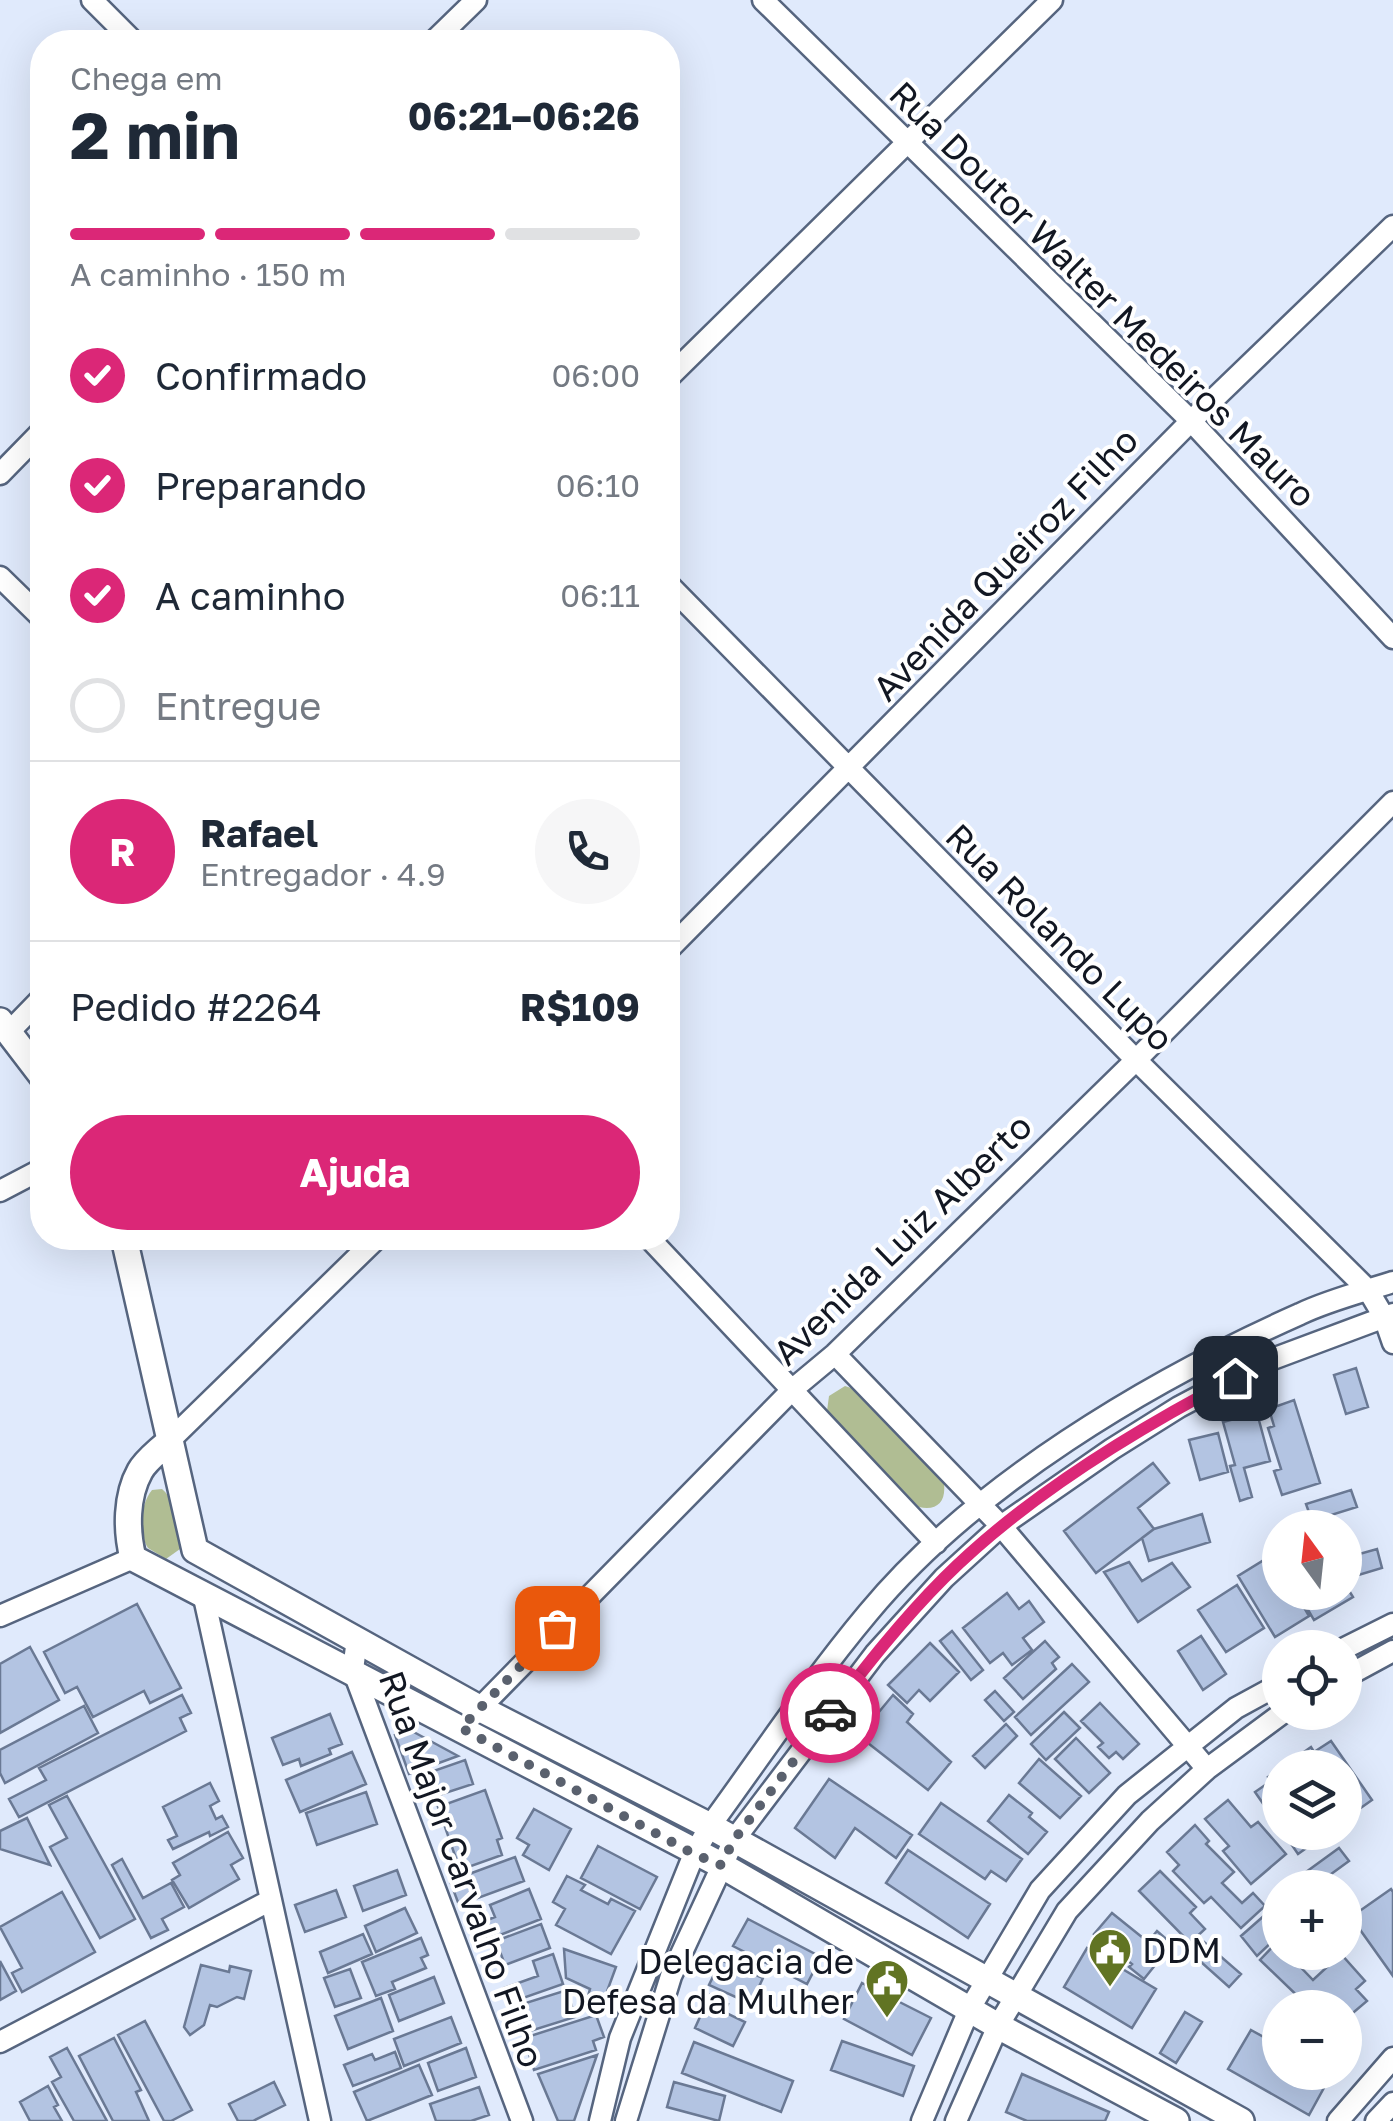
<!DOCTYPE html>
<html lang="pt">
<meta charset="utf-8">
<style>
body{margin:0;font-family:"Golos Text",sans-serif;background:#f6f6f7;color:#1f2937;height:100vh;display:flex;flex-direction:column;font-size:38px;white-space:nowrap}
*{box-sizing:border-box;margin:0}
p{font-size:32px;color:#747a83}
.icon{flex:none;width:55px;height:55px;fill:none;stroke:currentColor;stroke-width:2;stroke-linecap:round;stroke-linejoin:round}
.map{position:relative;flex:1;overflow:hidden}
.side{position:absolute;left:30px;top:30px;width:650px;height:1220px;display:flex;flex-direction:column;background:#fff;border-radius:40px;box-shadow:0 10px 40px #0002}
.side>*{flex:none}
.needle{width:65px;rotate:345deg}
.controls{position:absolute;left:1262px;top:1510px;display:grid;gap:20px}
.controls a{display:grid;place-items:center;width:100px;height:100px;border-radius:50%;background:#fff;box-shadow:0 10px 40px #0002;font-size:50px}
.pin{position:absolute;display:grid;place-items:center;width:85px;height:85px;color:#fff;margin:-42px;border-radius:20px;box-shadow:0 5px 15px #0006}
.courier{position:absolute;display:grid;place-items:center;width:100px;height:100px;margin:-50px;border:8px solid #db2777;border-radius:50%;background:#fff;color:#222;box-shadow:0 2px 12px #0007}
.headline em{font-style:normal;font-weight:700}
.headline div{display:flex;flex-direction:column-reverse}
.headline{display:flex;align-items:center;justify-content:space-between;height:170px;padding:0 40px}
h1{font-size:65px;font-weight:700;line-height:75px}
.bar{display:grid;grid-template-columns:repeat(4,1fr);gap:15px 10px;align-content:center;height:120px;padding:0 40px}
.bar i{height:12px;border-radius:8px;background:#e0e1e3}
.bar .active{background:#db2777}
.bar p{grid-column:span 4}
.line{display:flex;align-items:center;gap:25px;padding:0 40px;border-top:2px solid #e0e1e3}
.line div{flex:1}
.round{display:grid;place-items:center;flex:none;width:105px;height:105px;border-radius:52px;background:#f6f6f7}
ol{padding:0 40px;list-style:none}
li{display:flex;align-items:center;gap:30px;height:110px}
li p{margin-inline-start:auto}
li .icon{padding:10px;border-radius:50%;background:#db2777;color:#fff;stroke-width:4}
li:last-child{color:#747a83}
li i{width:55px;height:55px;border:5px solid #e0e1e3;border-radius:50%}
.button{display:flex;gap:20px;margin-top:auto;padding:20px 40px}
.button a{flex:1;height:115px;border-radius:60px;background:#db2777;color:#fff;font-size:40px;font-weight:700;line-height:115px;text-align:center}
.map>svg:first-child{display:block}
.green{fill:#b0bd93}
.building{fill:#b3c4e2;stroke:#6a7994;stroke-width:2.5}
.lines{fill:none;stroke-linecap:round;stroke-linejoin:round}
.minor-casing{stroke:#56657f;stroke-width:25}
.tertiary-casing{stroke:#56657f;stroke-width:30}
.minor{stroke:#fff;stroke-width:20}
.tertiary{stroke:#fff;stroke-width:25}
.done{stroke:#5a616e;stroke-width:10;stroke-dasharray:0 18}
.route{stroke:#db2777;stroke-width:12}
.labels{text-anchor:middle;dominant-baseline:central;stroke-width:8;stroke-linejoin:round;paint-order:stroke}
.street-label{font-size:35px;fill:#121722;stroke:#fff}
.poi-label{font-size:35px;fill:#121722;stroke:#fff;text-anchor:start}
</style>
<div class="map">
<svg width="1393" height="2121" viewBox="0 0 1393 2121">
<rect width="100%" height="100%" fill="#e0eafc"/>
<path class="green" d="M845,1386L851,1388L944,1484C946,1502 937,1511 919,1507L827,1411L829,1396Z
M162,1489C176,1500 182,1532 180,1549L166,1559L148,1548C138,1532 140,1505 152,1490Z"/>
<path class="building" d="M1356,1368L1368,1407L1346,1414L1334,1375Z
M1294,1400L1320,1483L1282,1495L1274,1471L1281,1469L1268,1428L1274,1426L1269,1409Z
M1257,1413L1270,1461L1244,1468L1252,1497L1240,1501L1230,1466L1235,1465L1223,1422Z
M1218,1433L1228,1472L1200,1480L1189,1440Z
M1153,1463L1169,1483L1138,1508L1154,1529L1096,1573L1064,1531Z
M1351,1490L1357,1507L1312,1521L1306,1504Z
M1202,1514L1210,1542L1149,1561L1142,1538L1154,1529Z
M1377,1549L1382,1568L1345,1579V1558Z
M1272,1555L1280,1568V1592H1295L1309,1616L1275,1637L1238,1576Z
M1129,1562L1142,1581L1172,1563L1190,1587L1138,1622L1104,1572Z
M1345,1584L1353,1597L1314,1620L1298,1592H1345Z
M1237,1585L1264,1628L1226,1652L1198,1610Z
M1007,1593L1019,1609L1029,1601L1044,1622L1023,1638L1032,1650L1012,1665L1003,1653L990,1663L963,1628Z
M137,1604L181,1688L150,1703L144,1691L93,1717L77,1687L65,1693L44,1652Z
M952,1631L983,1670L971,1680L940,1641Z
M1201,1636L1226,1674L1203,1690L1178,1651Z
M1045,1641L1059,1657L1052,1663L1056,1669L1023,1699L1004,1678Z
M930,1643L959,1672L930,1701L919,1690L907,1703L888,1685Z
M30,1647L59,1700L0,1733V1664Z
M1072,1664L1089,1682L1031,1735L1015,1717Z
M995,1691L1014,1712L1004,1721L985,1700Z
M182,1695L191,1713L180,1718L186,1731L19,1817L9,1799L46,1780L39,1768Z
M893,1695L913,1714L907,1722L951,1762L928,1790L859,1736Z
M1100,1703L1139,1744L1123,1759L1116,1752L1109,1758L1098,1747L1103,1743L1081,1721Z
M84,1706L98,1733L5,1783L0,1773V1750Z
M1064,1712L1080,1728L1046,1760L1031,1744Z
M330,1714L342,1744L329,1749L331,1754L301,1766L299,1759L283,1765L272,1738Z
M1006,1724L1017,1736L985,1768L973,1756Z
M410,1730L458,1756L409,1774L395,1735Z
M1076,1738L1110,1773L1089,1793L1055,1759Z
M1331,1741L1372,1800L1345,1819V1768H1281L1311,1747L1314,1752Z
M352,1752L366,1784L300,1812L286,1780Z
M1039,1759L1081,1796L1060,1818L1019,1783Z
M465,1760L473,1784L433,1797L425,1774Z
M1280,1768V1828L1255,1792L1271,1781L1268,1777Z
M829,1779L912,1835L896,1858L855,1828L835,1858L795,1828Z
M210,1783L219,1801L210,1806L216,1819L222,1816L228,1827L210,1836L209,1832L173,1849L168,1840L177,1836L163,1807Z
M485,1790L502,1838L497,1840L502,1855L460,1870L438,1807Z
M366,1792L377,1824L317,1845L306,1813Z
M1009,1795L1032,1813L1029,1817L1047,1832L1028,1854L988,1821Z
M67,1796L135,1919L100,1938L50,1847L67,1838L49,1805Z
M1228,1800L1251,1827L1258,1822L1286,1854L1251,1884L1223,1851L1229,1846L1205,1819Z
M941,1803L1022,1859L1006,1881L991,1871L985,1879L919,1834Z
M534,1809L571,1829L549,1870L523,1855L529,1845L517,1838Z
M27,1818L50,1865L0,1849V1831Z
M1195,1825L1209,1841L1206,1844L1234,1872L1222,1883L1242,1903L1253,1893L1265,1906L1241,1928L1211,1897L1204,1903L1173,1871L1179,1865L1167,1852Z
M228,1832L243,1858L231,1865L239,1879L189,1908L172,1880L180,1875L173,1863Z
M1283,1832H1329L1298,1854Z
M598,1846L657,1877L640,1909L581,1878Z
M1339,1848L1349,1861L1316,1885L1306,1872Z
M908,1850L990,1904L968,1938L886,1883Z
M515,1857L524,1881L459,1905L450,1881Z
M122,1859L143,1898L171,1883L184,1907L162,1919L168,1930L151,1938L112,1865Z
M397,1870L406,1895L363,1911L354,1886Z
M1160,1871L1196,1907L1190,1913L1205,1929L1190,1943L1139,1891Z
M567,1876L585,1885L581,1890L608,1904L611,1899L635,1911L611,1954L556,1925L565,1909L553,1902Z
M529,1889L541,1919L487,1940L480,1923L495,1917L490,1905Z
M1391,1889L1393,1892V1976L1351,1917Z
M336,1890L346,1917L305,1932L295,1905Z
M62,1892L95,1952L22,1992L12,1973L22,1968L0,1927Z
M1274,1907L1280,1912V1934L1257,1956L1241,1936Z
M405,1908L417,1933L376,1952L365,1926Z
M1112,1913L1148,1942L1157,1931L1172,1944L1144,1979L1129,1967L1132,1964L1094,1934Z
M748,1919L821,1957L807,1984L733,1946Z
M541,1924L550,1948L505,1965L496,1941Z
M363,1934L372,1954L328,1973L320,1952Z
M421,1938L428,1955L421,1958L426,1968L392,1982L395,1989L376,1996L362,1962Z
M1280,1939V1952H1286L1313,1980L1341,1954L1365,1981L1356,1989L1367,2001L1348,2017L1345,2008H1310L1260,1960Z
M1204,1942L1241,1974L1229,1987L1192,1954Z
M1087,1948L1156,1989L1132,2028L1064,1987Z
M564,1949L616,1967L602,2005L587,2000L590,1989L566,1978Z
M553,1954L563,1984L509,2003L504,1988L538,1976L533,1961Z
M721,1960L763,1978L751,2004L709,1985Z
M0,1961L16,1991L0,2000Z
M201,1965L229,1972L230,1966L251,1971L244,1999L237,1997L217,2007L210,2005L204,2025L190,2035L184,2027Z
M350,1969L361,1998L335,2007L324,1978Z
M434,1977L444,2003L399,2021L389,1995Z
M862,1983L931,2018L912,2055L844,2019Z
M567,1990L575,2017L527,2032L524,2023L519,2025L513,2007Z
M710,1995L728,2004L724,2012L745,2022L733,2046L695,2028Z
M381,1998L393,2031L348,2049L335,2016Z
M1185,2012L1202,2022L1176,2063L1160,2053Z
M596,2015L604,2037L593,2041L596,2050L534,2070L524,2038Z
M451,2017L461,2043L404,2066L394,2039Z
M145,2021L192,2110L171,2121H164L118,2035Z
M1251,2030L1280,2046V2072H1326L1331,2075L1309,2115L1228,2069Z
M114,2038L141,2090L136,2092L149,2121H113L79,2056Z
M842,2041L914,2066L903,2096L831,2070Z
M694,2042L793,2081L781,2112L682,2073Z
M67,2048L107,2121H74L52,2082L61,2077L50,2057Z
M466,2048L476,2077L438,2091L428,2063Z
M395,2052L401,2068L353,2086L344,2065L372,2054L375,2060Z
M597,2055L574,2121H558L538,2074Z
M419,2065L432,2095L367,2121L354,2092Z
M1022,2074L1109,2112L1105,2121H1027L1006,2112Z
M274,2082L285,2105L253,2121H238L229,2104Z
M674,2082L725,2096L719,2121L667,2107Z
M48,2086L58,2105L54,2107L62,2121H30L20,2102Z
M479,2087L489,2115L471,2121H436L430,2104Z"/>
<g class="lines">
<defs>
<path id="minor" d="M92,0L134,42
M763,0L1191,421L1393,638
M433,42L476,0
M668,378L1052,0
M0,474L42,431
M0,577L42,618
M668,584L1136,1060L1368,1290L1384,1317L1393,1343
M668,950L1191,421L1393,226
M9,1032L42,998
M0,1191L42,1169
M649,1238L936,1543
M835,1354L1001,1526L1207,1769
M168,1442L377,1238
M203,1593L320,2121
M0,1616L133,1558
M357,1639L353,1670L522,2121
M1345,1648L1393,1624
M1345,1677L1393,1651
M472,1716L793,1389L835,1354L1136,1060L1393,802
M0,2042L271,1900
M600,2121L620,2038L694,1854L710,1826C762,1755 811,1681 868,1613C974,1485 1149,1381 1300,1314C1329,1300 1362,1292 1393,1282
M626,2121L671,1976L734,1840L875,1654L944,1578L1001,1526L1112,1449L1179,1407L1262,1363L1393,1314
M922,2121L969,2010L1040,1890L1127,1795L1236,1708L1280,1684
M956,2121L998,2026L1067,1911L1150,1821L1207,1769L1284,1712
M1338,2121L1393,2058
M1376,2121L1393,2103"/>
<path id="tertiary" d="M0,1021L42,1076
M124,1238L195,1550
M168,1442C159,1451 146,1460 140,1471C126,1496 126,1530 133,1558L721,1865L998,2026L1176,2121
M195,1550L479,1708L710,1826L1241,2121"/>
</defs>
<use href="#minor" class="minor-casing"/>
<use href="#tertiary" class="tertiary-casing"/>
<use href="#minor" class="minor"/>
<use href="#tertiary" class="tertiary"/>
</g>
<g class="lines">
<path class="done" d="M557,1628L461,1728L694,1854L721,1865L734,1840L830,1713"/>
<path class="route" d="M830,1713C866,1666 902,1620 944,1578C1023,1499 1135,1430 1235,1378"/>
</g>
<defs>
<symbol id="civic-pin" viewBox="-11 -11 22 30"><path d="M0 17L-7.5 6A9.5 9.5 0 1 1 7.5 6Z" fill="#617423" stroke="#fff"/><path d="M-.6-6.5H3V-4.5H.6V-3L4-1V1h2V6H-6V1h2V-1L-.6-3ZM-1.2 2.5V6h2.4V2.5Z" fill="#fff"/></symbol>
</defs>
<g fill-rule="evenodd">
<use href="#civic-pin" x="1085" y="1925" width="50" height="68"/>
<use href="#civic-pin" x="862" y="1956" width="50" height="68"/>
</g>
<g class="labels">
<g class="street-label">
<text transform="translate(1103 294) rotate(45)">Rua Doutor Walter Medeiros Mauro</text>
<text transform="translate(1005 564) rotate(-46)">Avenida Queiroz Filho</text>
<text transform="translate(1060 937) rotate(45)">Rua Rolando Lupo</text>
<text transform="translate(902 1239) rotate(-44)">Avenida Luiz Alberto</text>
<text transform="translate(462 1869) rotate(70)">Rua Major Carvalho Filho</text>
</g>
<g class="poi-label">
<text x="1142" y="1950">DDM</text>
<text x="854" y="1961" text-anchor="end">Delegacia de<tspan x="854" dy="40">Defesa da Mulher</tspan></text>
</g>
</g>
</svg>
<div class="controls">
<a><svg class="needle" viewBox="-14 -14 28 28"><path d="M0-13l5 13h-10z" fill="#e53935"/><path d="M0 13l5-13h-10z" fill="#747a83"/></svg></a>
<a><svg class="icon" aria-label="locate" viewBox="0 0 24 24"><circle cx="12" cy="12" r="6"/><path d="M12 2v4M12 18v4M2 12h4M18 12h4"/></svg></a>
<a><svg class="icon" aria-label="layers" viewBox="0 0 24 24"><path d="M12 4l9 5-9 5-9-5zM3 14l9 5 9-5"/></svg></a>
<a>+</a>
<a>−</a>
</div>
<div class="pin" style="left:557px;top:1628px;background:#ea580c"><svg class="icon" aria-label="bag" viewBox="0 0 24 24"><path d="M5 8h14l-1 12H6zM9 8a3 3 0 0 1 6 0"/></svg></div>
<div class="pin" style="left:1235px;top:1378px;background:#1f2937"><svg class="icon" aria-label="home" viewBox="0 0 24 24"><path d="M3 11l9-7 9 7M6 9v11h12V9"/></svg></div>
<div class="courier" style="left:830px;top:1713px"><svg class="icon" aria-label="car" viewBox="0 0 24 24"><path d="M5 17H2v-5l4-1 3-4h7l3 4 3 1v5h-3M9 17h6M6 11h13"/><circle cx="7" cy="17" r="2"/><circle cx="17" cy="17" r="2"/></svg></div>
<section class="side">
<div class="headline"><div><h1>2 min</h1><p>Chega em</p></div><em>06:21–06:26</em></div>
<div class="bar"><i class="active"></i><i class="active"></i><i class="active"></i><i></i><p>A caminho · 150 m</p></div>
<ol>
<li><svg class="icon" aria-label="check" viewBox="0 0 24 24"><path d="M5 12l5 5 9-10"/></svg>Confirmado<p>06:00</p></li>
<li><svg class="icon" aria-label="check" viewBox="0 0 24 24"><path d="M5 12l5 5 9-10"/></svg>Preparando<p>06:10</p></li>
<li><svg class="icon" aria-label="check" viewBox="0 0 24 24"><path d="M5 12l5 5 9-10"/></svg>A caminho<p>06:11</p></li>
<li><i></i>Entregue</li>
</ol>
<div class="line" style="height:180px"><b class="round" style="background:#db2777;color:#fff">R</b><div><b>Rafael</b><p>Entregador · 4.9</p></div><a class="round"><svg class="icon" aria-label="phone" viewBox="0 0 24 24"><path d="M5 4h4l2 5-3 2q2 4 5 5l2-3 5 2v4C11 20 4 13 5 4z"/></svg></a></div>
<div class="line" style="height:130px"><div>Pedido #2264</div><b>R$109</b></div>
<div class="button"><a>Ajuda</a></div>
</section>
</div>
